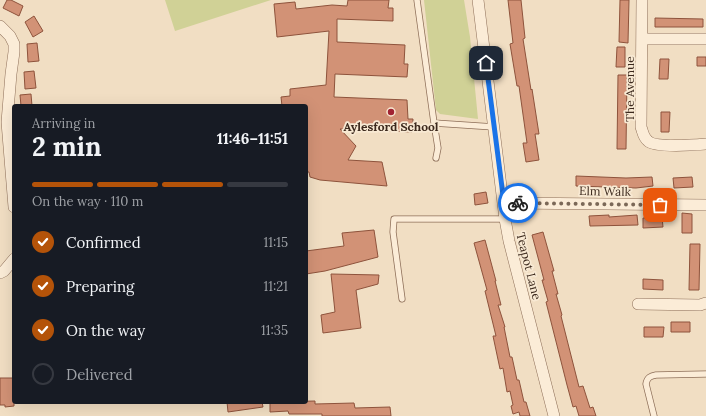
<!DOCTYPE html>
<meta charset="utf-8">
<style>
body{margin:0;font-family:Lora,serif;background:#20242c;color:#f1f3f6;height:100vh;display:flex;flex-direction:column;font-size:15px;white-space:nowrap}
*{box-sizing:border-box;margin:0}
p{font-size:13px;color:#9ea1a6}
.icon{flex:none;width:22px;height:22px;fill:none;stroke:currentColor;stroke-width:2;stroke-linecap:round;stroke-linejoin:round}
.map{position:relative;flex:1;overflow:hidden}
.side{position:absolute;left:12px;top:104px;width:296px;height:300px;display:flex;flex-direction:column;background:#171b24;border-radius:4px;box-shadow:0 4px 16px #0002}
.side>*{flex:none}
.pin{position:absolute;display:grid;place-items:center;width:34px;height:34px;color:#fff;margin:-17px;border-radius:8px;box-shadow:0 2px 6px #0006}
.courier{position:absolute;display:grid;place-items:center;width:40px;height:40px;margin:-20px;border:3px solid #1a73e8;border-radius:50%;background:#fff;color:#222;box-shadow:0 1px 5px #0007}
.head em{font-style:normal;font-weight:700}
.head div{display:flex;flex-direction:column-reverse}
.head{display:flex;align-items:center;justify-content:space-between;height:68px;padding:0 20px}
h1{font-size:26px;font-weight:700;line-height:30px}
.bar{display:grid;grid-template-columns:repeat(4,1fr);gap:6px 4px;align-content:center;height:48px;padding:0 20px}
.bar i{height:5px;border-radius:3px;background:#363941}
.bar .current{background:#b45309}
.bar p{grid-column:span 4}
ol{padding:0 20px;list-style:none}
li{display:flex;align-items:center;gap:12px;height:44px}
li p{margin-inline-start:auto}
li .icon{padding:4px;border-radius:50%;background:#b45309;color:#fff;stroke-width:4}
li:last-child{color:#9ea1a6}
li i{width:22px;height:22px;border:2px solid #363941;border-radius:50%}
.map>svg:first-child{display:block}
.green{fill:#d0d196}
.building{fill:#d29276;stroke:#8e533c}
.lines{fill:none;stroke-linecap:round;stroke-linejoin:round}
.lane-casing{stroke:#8d6e58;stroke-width:7}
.street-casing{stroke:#8d6e58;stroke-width:12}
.lane{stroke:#fbecd7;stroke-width:5.5}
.street{stroke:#fbecd7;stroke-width:11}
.done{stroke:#7b6857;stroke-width:4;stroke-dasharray:0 7.2}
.route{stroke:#1a73e8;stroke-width:5}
.poi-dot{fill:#a12332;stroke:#f8e9d3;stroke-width:1.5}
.labels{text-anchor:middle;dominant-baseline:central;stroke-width:3.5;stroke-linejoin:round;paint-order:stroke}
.street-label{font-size:12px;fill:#3c291d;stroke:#f8e9d3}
.poi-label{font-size:12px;font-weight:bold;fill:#3c291d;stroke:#f8e9d3}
</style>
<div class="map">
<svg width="706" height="416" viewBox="0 0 706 416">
<rect width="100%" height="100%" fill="#f1dec3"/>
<path class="green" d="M165,0H271L175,31Z
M424,0H464L470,37L478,119L440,114L436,110Z"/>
<path class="building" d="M7,0H11L23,6L19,16L3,8Z
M348,0H389L388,8H393V21L337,19V42L405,45L404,64H408L407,77L335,74L334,97L407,100L408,119H413L412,132L340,129L356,146L348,160L382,162L387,186L320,180L310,177L309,172H306V106H282L281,97L290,96V89L326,85L329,31L277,37L274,4L295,2L296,9L332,5L347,6Z
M508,0H521L525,38L523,39L531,90L532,89L539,134H535L539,160L526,162L523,143H527L519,86H517L510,44L513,43Z
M620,0H629L628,43L619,42Z
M34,16L43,31L33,37L25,22Z
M655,18L703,19V27H655Z
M37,43L39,61L28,62L27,44Z
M617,47H625V67H616Z
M697,57H706V66H697Z
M660,59H669L668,79H659Z
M34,71L36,88L25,89L24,72Z
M618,75H627L626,149H617Z
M31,94L32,106H21L20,95Z
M661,112H670L669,132H661Z
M576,176L626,178L652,177L653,186L636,188L576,186Z
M692,177L693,187L674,188L673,178Z
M486,192L488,203L475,205L474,194Z
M682,213L692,214V233H682Z
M609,215V217L637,215L638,225L590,226L589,216Z
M662,217L663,227L643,228V218Z
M374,230L378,257L325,271L306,274V251L344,246L342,233Z
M543,232L554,271H552L558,294H556L562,315L561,316L579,387L583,386L590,408L593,407L596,416H579L576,406L573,407L567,385L546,302L548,301L542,280H544L532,235Z
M485,240L496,281H495L501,305H498L505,327H504L510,357H512L517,380H519L524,402H526L530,416H520L519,412L513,414L511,406L513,405L510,391L507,392L503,368L500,369L493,336H496L485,291L487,290L474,243Z
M690,244H700L699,290H689Z
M331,274L379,275L378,284L356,290L361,328L323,333L321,315L335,312Z
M643,279L663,280V290L643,289Z
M671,322H690V332H671Z
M644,327H664L663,337H644Z
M0,378H14V406L5,407V405H0Z
M315,401V404L354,403L355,408L390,407L391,416H322V414H289L288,411L270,412V402Z
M227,402H262L263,407L228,412Z"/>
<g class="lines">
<defs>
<path id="lane" d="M417,0L434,123L494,127
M434,123L438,148L436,158
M402,299L393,232L394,219H505
M654,416L646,384C647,377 651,376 656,375L706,374"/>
<path id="street" d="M478,0L505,219L509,241L554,416
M642,0L641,127C643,132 643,137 648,141C655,148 694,145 706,144
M0,26L10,36L14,44V52L11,74L7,122L14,207
M642,39H706
M504,203L706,205
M0,273L4,271L14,259
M638,304L700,305L706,303"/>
</defs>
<use href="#lane" class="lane-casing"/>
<use href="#street" class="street-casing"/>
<use href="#lane" class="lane"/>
<use href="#street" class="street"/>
</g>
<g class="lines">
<path class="done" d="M518,203L660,205"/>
<path class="route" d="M486,63L504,203H518"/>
</g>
<circle class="poi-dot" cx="391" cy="112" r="4"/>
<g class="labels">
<g class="street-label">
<text transform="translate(629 89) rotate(-90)">The Avenue</text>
<text transform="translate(605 191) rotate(1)">Elm Walk</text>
<text transform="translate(529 266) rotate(76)">Teapot Lane</text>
</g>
<g class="poi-label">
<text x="391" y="126">Aylesford School</text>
</g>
</g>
</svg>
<div class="pin" style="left:660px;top:205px;background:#ea580c"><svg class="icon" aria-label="bag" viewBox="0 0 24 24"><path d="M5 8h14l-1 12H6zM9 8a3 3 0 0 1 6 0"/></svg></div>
<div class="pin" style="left:486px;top:63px;background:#1f2937"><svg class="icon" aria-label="home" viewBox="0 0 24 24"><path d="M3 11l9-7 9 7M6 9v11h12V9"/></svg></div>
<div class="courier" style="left:518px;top:203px"><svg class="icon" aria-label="bike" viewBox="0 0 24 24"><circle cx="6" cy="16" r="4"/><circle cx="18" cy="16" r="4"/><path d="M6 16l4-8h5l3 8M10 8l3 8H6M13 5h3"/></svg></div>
<section class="side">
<div class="head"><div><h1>2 min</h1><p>Arriving in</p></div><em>11:46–11:51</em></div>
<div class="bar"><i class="current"></i><i class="current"></i><i class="current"></i><i></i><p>On the way · 110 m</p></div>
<ol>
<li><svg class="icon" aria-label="check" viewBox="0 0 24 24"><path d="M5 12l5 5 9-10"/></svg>Confirmed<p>11:15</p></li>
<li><svg class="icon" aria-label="check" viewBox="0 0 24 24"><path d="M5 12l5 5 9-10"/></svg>Preparing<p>11:21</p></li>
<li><svg class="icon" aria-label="check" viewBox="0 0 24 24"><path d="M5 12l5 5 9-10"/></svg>On the way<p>11:35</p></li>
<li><i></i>Delivered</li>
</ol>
</section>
</div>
